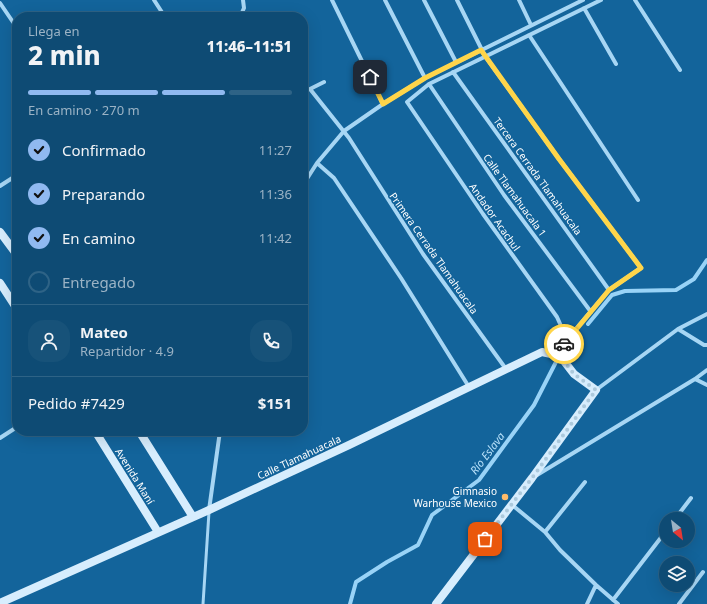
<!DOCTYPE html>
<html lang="es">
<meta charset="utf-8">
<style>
body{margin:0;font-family:"Noto Sans",sans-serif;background:#175279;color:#f1f3f6;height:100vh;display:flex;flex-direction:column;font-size:15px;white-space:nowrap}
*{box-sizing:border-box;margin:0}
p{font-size:13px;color:#9bb3c5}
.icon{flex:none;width:22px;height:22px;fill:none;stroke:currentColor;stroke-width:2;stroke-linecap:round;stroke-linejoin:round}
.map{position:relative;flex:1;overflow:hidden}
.drawer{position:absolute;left:12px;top:12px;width:296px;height:424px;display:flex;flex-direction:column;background:#0e4b74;border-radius:16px;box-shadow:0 4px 16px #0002,0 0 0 1px #2e6386}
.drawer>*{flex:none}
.needle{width:26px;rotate:150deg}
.controls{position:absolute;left:659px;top:512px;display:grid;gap:8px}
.controls a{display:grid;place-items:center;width:36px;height:36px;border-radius:50%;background:#0e4b74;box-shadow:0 4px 16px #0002,0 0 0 1px #2e6386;font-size:20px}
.pin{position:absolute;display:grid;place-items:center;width:34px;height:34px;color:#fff;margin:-17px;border-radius:8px;box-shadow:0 2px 6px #0006}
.courier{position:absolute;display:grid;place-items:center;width:40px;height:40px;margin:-20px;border:3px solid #ffd54a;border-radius:50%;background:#fff;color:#222;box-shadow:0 1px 5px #0007}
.headline em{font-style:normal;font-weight:800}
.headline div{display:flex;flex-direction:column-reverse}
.headline{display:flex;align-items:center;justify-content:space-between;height:68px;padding:0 16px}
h1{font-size:26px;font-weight:800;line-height:30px}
.bar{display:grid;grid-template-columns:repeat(4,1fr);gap:6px 4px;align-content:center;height:48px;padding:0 16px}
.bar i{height:5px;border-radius:3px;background:#2e6386}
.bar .current{background:#90b9f0}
.bar p{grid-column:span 4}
.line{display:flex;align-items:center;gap:10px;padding:0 16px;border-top:1px solid #2e6386}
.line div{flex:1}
.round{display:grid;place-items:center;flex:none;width:42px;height:42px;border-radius:16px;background:#175279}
ol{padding:0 16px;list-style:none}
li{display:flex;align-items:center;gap:12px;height:44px}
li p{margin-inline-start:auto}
li .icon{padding:4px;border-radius:50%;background:#90b9f0;color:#111;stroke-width:4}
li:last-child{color:#9bb3c5}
li i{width:22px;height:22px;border:2px solid #2e6386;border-radius:50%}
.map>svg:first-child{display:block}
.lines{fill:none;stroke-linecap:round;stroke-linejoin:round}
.stream{stroke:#99d3f7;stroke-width:4}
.lane{stroke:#a7d6f4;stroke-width:3}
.street{stroke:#a7d6f4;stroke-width:4}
.secondary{stroke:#d7edfd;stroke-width:8}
.done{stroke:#acc9dc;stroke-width:4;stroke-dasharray:0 7.2}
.route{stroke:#ffd54a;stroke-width:5}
.poi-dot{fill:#ffbc6a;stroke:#13649b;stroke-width:1.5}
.labels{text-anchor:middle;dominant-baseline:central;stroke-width:3;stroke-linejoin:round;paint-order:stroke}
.street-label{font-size:10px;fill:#fff;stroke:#13649b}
.poi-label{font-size:10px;fill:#fff;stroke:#13649b;text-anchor:end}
.water-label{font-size:11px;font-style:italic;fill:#b8e1fa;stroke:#13649b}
</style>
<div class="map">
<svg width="707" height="604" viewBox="0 0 707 604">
<rect width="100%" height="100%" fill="#13649b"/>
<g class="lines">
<path class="stream" d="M588,324L612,295L625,291L676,290L694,279L707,260
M350,604L356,582L387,562L418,545L432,515L479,480L534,405L557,360"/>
<path class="lane" d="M203,604L209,512"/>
<path class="street" d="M154,0L165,17
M332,0L383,104
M385,0L425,78
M424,0L456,62
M457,0L485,56L559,159L641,268L609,290L564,343L560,356
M519,0L531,25
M635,0L680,70
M0,3L17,28
M584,8L616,64
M240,17L244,8L243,0
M529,35L638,200
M453,72L609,290
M324,82L310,89L349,138L423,254L506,369
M429,84L504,195L591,312
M317,163L334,178L401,278L469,387
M303,171L307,180
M303,185L317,163L344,131L383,104L425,78L583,0
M0,186L17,175
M678,329L704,345H707
M564,343L561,326L557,317L483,214L407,102L429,84L601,0
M695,379L707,385
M596,390L678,329L707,314
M0,438L17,427
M537,475L695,379L707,370
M511,504L545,532L560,550L596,585L618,604
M209,510L220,431
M675,519L691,498
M545,532L585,482
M613,600L666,531
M587,604L596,585
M679,604L703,572"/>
<path class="secondary" d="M0,232L17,255
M0,283L17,309
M95,431L158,532
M139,431L193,517
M0,603L209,510L349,445L542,352L560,356L574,374L596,390L532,478L436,604"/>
</g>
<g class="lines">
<path class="done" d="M485,539L532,478L596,390L574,374L560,356L564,344"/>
<path class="route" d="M370,77L383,104L425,78L481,50L559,159L641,268L609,290L564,344"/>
</g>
<circle class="poi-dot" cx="505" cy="497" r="4"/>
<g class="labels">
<g class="street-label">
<text transform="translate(538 176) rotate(54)">Tercera Cerrada Tlamahuacala</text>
<text transform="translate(515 195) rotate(54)">Calle Tlamahuacala 1</text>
<text transform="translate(495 217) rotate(55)">Andador Acachul</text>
<text transform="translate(434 253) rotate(55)">Primera Cerrada Tlamahuacala</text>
<text transform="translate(299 457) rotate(-25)">Calle Tlamahuacala</text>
<text transform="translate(135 476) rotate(58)">Avenida Maní</text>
</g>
<g class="poi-label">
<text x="497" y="491">Gimnasio<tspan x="497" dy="12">Warhouse Mexico</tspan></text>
</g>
<g class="water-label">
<text transform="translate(487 453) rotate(-53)">Río Eslava</text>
</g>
</g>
</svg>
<div class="controls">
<a><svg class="needle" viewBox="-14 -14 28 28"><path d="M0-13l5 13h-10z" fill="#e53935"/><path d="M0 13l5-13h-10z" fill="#9bb3c5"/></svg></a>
<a><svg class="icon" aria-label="layers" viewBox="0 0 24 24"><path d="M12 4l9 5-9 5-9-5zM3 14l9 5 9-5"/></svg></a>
</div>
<div class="pin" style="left:485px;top:539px;background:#ea580c"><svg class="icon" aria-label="bag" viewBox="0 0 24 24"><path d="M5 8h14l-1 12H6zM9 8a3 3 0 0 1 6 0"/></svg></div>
<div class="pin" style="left:370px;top:77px;background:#1f2937"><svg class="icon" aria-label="home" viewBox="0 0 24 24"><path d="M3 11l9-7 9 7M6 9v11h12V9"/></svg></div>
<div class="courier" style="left:564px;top:344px"><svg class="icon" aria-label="car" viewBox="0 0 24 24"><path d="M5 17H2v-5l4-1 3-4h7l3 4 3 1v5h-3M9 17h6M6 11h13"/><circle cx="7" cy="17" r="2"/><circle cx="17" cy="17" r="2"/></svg></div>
<section class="drawer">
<div class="headline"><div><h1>2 min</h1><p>Llega en</p></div><em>11:46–11:51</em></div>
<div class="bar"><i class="current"></i><i class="current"></i><i class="current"></i><i></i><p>En camino · 270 m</p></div>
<ol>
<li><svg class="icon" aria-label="check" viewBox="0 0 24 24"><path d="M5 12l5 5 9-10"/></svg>Confirmado<p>11:27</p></li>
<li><svg class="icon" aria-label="check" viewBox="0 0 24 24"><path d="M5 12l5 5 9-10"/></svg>Preparando<p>11:36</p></li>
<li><svg class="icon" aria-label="check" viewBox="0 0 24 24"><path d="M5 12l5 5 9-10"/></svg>En camino<p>11:42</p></li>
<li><i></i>Entregado</li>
</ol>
<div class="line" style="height:72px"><a class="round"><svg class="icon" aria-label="person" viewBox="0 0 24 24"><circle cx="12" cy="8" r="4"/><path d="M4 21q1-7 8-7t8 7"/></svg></a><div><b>Mateo</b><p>Repartidor · 4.9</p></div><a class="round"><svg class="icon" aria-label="phone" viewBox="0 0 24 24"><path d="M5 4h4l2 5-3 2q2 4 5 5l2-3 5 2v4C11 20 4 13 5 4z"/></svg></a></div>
<div class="line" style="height:52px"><div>Pedido #7429</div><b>$151</b></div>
</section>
</div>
